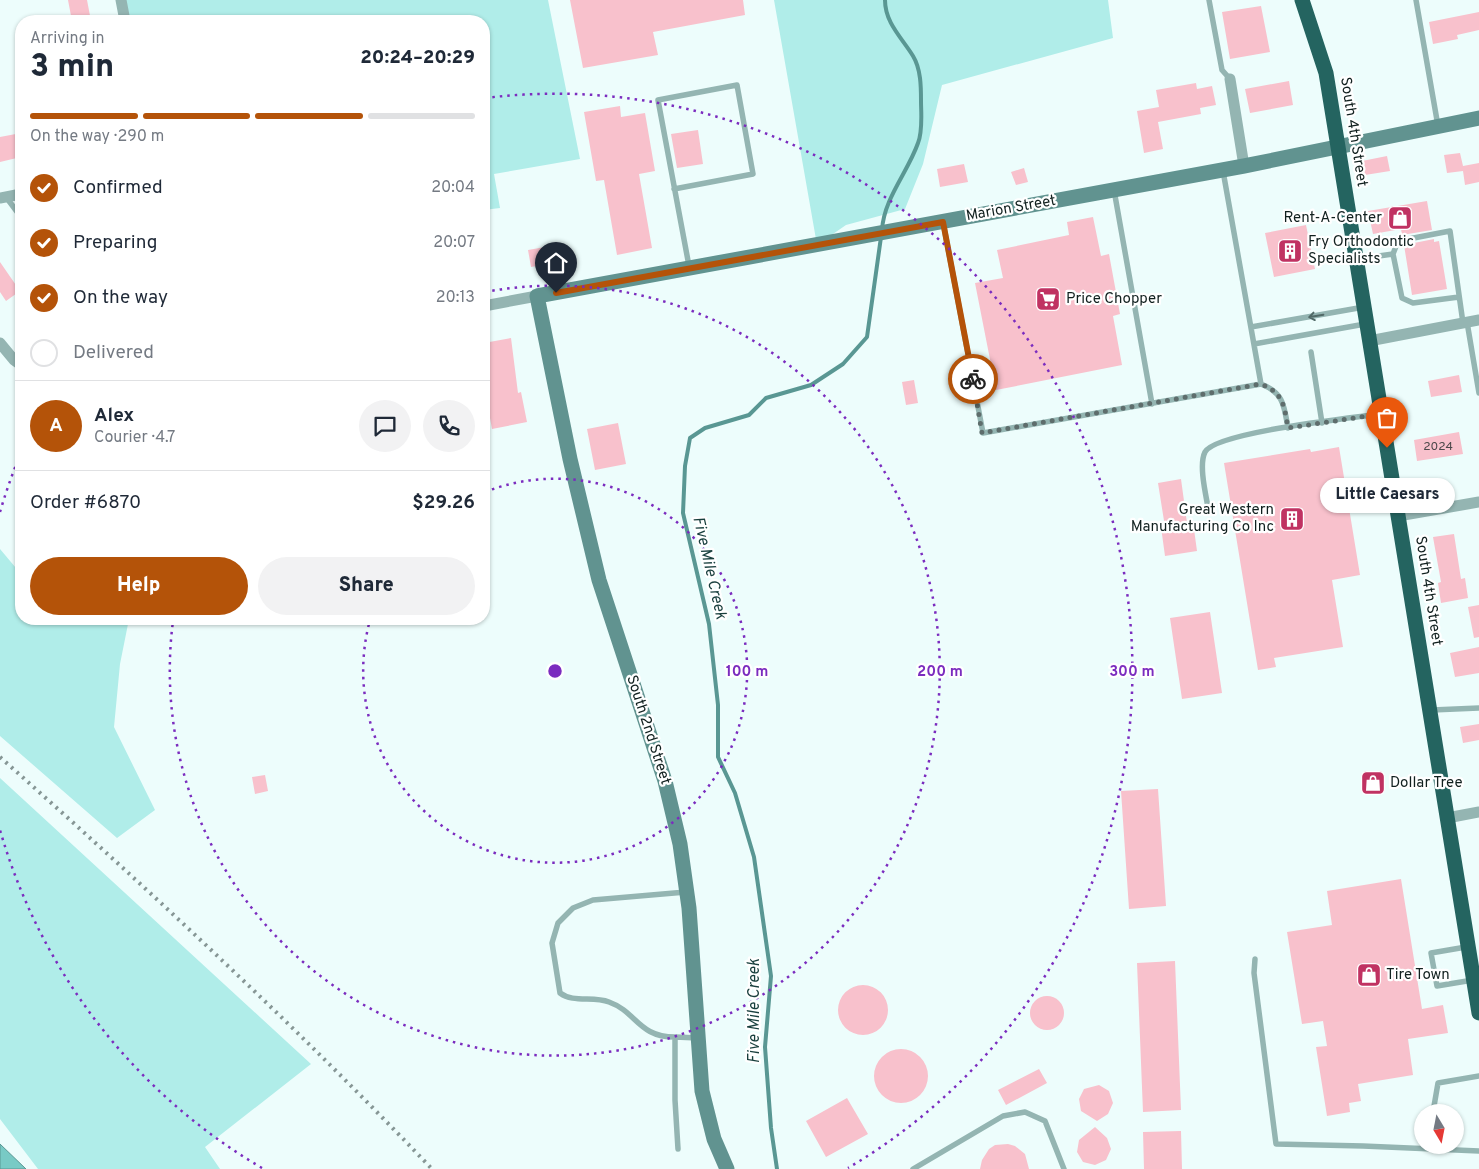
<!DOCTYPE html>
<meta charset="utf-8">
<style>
body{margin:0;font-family:Overpass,sans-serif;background:#f2f2f3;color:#1f2937;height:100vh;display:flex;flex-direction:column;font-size:19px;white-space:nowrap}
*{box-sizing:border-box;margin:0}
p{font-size:16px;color:#747a83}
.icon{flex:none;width:28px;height:28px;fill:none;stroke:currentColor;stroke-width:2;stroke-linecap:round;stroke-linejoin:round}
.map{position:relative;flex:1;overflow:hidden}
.side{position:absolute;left:15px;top:15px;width:475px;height:610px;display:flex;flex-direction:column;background:#fff;border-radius:20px;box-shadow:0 1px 4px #0004}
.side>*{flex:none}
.needle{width:32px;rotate:170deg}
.buttons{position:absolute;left:1414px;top:1104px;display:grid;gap:10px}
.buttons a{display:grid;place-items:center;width:50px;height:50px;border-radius:50%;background:#fff;box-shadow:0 1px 4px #0004;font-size:25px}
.pin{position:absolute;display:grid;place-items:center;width:42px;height:42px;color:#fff;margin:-51px -21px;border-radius:50% 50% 50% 0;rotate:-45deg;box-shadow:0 0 5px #0007}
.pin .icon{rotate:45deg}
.courier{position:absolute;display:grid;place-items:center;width:50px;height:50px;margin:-25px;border:4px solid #b45309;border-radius:50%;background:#fff;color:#222;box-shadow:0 1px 6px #0007}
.bubble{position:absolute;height:35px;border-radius:18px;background:#fff;box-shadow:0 1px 4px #0004;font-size:16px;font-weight:800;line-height:35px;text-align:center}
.headline em{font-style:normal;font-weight:800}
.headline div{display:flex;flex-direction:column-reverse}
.headline{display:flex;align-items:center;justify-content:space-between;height:85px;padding:0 15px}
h1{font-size:32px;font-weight:800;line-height:38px}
.bar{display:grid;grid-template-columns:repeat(4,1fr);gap:8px 5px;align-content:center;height:60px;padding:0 15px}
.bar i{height:6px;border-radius:4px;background:#e0e1e3}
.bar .current{background:#b45309}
.bar p{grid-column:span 4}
.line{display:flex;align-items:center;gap:12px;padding:0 15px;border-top:1px solid #e0e1e3}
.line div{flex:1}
.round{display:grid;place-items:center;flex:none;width:52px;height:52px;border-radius:26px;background:#f2f2f3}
ol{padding:0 15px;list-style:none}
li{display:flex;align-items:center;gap:15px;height:55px}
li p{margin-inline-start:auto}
li .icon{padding:5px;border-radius:50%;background:#b45309;color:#fff;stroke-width:4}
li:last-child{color:#747a83}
li i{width:28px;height:28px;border:2px solid #e0e1e3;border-radius:50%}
.primary-button{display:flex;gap:10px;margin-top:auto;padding:10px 15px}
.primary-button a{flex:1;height:58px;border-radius:30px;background:#b45309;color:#fff;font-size:20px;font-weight:800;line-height:58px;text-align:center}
.primary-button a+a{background:#f2f2f3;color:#1f2937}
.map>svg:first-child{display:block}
.green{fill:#b0ede9}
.water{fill:#78cac5;stroke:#599793}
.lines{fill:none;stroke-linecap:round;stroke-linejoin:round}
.stream{stroke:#599793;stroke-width:4}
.building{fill:#f8c1cc}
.lane{stroke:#94b5b2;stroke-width:5.5}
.street{stroke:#94b5b2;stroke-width:11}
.secondary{stroke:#619390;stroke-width:15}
.highway{stroke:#246460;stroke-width:15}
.rail{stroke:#869695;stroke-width:4;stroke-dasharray:2.5 5;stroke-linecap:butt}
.oneway{stroke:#526a68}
.done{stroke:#5e6d6c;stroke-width:5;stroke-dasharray:0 9}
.route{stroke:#b45309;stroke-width:6}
.ring{fill:none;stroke:#7b2cbf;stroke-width:2.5;stroke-dasharray:2.5 5}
.labels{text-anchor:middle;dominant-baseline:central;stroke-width:4.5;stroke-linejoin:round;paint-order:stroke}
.number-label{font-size:12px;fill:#4b484a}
.street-label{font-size:15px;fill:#11201f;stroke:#fff}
.poi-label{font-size:15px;fill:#11201f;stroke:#fff;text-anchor:start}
.water-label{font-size:16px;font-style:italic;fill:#183f3d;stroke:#fff}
.centre{fill:#7b2cbf;stroke:#fff;stroke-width:2.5}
.ring-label{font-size:15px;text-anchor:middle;font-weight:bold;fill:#7b2cbf;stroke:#fff;stroke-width:4.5;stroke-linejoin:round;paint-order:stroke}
</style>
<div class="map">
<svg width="1479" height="1169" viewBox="0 0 1479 1169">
<rect width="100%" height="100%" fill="#edfdfc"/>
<path class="green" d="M121,0H548L580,159L494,174L500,208L484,210V21H125Z
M774,0H1108L1113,38L942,85L923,164L905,209L846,225L817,245Z
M0,549L21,574V619H129L120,664L114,727L155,810L117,838L0,736Z
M0,778L311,1064L205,1147L220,1169H38L0,1119Z"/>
<path class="water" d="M0,1144L26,1169H0Z"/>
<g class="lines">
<path class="stream" d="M882,230C884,198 908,172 918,143C923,131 921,113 921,101C921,87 921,69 913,56C902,38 885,23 885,0
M777,1169L771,1128L765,1047L771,976L754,857L735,793L718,757V705L709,624L683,513L685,466L690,438L705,428L749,415L766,398L811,385L843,364L867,337L881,237"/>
</g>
<path class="building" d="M68,0H87L91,21H72Z
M570,0H743L745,15L653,32L658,55L583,68Z
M1261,6L1270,52L1230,59L1222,12Z
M1479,12V30L1457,35L1458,39L1433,44L1429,22Z
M1289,81L1293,105L1250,113L1245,89Z
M1196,83L1197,89L1212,86L1216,105L1200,108L1201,114L1158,122L1163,149L1144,153L1137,111L1159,107L1156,90Z
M620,106L621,117L645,113L655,171L639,174L652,248L617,255L604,180L596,181L584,112Z
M698,130L703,164L677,168L671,134Z
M21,133V157L0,162V137Z
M1460,153L1463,166L1479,163V182L1465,185L1463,171L1447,173L1444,155Z
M1387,156L1390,171L1365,175L1362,161Z
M964,164L968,182L940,187L937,169Z
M1024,168L1028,182L1016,185L1011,172Z
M1427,201L1432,230L1402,235L1401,229L1373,234L1368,211Z
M1093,217L1101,256L1109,254L1120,314L1113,316L1122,365L996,390L975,283L1003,278L997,250L1069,235L1067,222Z
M1306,225L1315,269L1274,277L1265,233Z
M1434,239V242L1439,241L1447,289L1412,295L1404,245Z
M562,244L566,261L531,267L528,250Z
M0,262L20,291L6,301L0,292Z
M511,338L518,393L521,392L527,422L492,429L484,385V343Z
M1459,375L1462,392L1431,397L1428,381Z
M914,380L918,403L906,405L902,382Z
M618,423L626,464L595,470L587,429Z
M1459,432L1463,454L1417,461L1414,440Z
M1339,447L1360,575L1332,580L1343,647L1274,658L1276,667L1258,670L1224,463L1310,449L1311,452Z
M1181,479L1187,523L1193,522L1197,551L1165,556L1161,527H1165L1158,483Z
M1454,534L1461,579L1465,578L1468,598L1441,603L1438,583L1441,582L1433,537Z
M1479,605V637L1474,638L1468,607Z
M1210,612L1222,693L1182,699L1170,618Z
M1479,647V673L1455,677L1450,653Z
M1479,724V740L1463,743L1460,727Z
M265,775L268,791L255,794L252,777Z
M1158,789L1166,906L1129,909L1121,791Z
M1401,879L1422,1009L1443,1005L1448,1033L1408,1039L1413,1075L1358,1084L1361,1101L1349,1103L1350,1112L1327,1116L1316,1047L1327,1046L1323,1021L1302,1024L1287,932L1332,925L1327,891Z
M1175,961L1181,1110L1143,1112L1137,963Z
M838 1010a25 25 0 1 1 50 0a25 25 0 1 1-50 0Z
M1030 1013a17 17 0 1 1 34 0a17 17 0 1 1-34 0Z
M874 1076a27 27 0 1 1 54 0a27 27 0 1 1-54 0Z
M1039,1069L1047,1083L1006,1105L998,1090Z
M1099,1085L1109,1091L1113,1103L1108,1114L1097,1121L1081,1111L1079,1099L1084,1089Z
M847,1098L868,1134L826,1157L806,1121Z
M1095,1127L1107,1138L1111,1149L1106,1160L1095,1165L1083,1162L1077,1152L1079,1140Z
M1181,1131L1182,1169H1144L1143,1132Z
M1008,1144L1015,1146L1025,1154L1029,1169H980L982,1160L989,1149L995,1145Z"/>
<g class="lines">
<path class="lane" d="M1209,0L1222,70L1230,79
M1416,0L1438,126
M674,189L753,174L737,85L658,100L689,266
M1114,190L1152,404
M6,197L21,217
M943,222L983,433L1261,384L1223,171
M1393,254L1402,298L1413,303L1459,297
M1357,259L1393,254L1398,241L1450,231L1463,323
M1467,322L1479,393
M1251,327L1364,307
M1254,344L1365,324
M1311,352L1322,423
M1261,384C1284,393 1284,406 1288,428
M1209,513C1207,499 1198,466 1205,452C1216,432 1352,418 1380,414
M1432,710L1479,708
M1466,947L1431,953L1437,986L1473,980
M1255,959L1254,973L1276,1144L1363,1146L1479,1151
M675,1037C638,1037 637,1012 609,1002C593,996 573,1003 560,993L552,943L558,923L573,908L593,900L686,892
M1433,1112L1438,1083L1479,1076
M678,1149L675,1100V1037L698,1038
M913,1169L1003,1116L1025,1112L1045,1121L1064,1169"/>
<path class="street" d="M121,0L125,21
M1230,79L1244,166
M0,198L21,194
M484,306L537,296
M1369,341L1479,320
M0,343L14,360L21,365
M1398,516L1479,502
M1447,818L1479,812"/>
<path class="secondary" d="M727,1169L714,1139L702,1091L689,908L680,844L665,781L599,580L570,459L537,296L1244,166L1479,118"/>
<path class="highway" d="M1302,0L1326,73L1479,1013"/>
<path class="rail" d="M0,757C148,889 295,1025 432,1169"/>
</g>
<defs><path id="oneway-shaft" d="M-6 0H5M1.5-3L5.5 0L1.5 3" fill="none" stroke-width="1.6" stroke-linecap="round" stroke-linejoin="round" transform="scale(1.25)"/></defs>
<use class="oneway" href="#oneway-shaft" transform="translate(1316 316) rotate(170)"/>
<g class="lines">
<path class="done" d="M973,379L982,433L1261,384C1284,393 1284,406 1288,428L1381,414L1387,448"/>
<path class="route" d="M556,293L943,222L973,379"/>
</g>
<g class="ring">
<path d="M485 492A192 192 0 1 1 370 620"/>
<path d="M485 292A385 385 0 1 1 173 621"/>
<path d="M262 1168A577 577 0 0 1 0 830M0 512A577 577 0 0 1 20 455M485 98A577 577 0 0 1 848 1168"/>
</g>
<defs>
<symbol id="shop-square" viewBox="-11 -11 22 22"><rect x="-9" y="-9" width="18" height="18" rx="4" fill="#c03262" stroke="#fff"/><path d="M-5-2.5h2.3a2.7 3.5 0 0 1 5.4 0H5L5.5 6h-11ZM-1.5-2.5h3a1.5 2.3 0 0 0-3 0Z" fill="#fff"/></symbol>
<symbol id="building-square" viewBox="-11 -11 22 22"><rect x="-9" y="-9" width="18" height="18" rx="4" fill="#c03262" stroke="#fff"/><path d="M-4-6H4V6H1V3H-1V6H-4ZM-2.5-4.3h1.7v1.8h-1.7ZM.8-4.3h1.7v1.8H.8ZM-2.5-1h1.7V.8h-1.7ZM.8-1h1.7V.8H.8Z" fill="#fff"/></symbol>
<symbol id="supermarket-square" viewBox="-11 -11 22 22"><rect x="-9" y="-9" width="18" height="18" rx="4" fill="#c03262" stroke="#fff"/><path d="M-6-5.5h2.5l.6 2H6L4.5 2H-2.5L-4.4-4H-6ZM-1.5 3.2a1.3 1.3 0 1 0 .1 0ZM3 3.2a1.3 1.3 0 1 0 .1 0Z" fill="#fff"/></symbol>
</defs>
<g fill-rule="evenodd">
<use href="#shop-square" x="1386" y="204" width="28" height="28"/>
<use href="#building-square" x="1276" y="237" width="28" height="28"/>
<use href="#supermarket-square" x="1034" y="285" width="28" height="28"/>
<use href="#building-square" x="1278" y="505" width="28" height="28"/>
<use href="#shop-square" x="1359" y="769" width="28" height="28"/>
<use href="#shop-square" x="1355" y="961" width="28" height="28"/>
</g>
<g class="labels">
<g class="number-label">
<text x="1438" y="447">2024</text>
</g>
<g class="street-label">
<text transform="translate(1353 132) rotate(81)">South 4th Street</text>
<text transform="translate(1011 209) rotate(-10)">Marion Street</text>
<text transform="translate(1428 591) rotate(81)">South 4th Street</text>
<text transform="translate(648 730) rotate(72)">South 2nd Street</text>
</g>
<g class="poi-label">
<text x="1382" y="218" text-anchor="end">Rent-A-Center</text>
<text x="1308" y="242">Fry Orthodontic<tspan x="1308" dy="17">Specialists</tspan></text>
<text x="1066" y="299">Price Chopper</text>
<text x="1274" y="510" text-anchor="end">Great Western<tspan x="1274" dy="17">Manufacturing Co Inc</tspan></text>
<text x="1390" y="783">Dollar Tree</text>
<text x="1386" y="975">Tire Town</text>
</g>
<g class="water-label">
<text transform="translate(709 568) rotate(77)">Five Mile Creek</text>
<text transform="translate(755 1011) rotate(-90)">Five Mile Creek</text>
</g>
</g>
<circle cx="555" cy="671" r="8" class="centre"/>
<g class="ring-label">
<text x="747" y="676">100 m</text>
<text x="940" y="676">200 m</text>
<text x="1132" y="676">300 m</text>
</g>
</svg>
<div class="buttons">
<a><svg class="needle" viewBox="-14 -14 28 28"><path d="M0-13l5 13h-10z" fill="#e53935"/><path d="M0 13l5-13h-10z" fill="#747a83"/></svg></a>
</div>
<div class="pin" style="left:1387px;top:448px;background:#ea580c"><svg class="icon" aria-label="bag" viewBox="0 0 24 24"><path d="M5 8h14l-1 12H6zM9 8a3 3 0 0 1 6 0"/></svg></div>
<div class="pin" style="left:556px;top:293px;background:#1f2937"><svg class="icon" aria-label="home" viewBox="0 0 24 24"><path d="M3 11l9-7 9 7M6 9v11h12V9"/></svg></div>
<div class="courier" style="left:973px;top:379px"><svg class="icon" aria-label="bike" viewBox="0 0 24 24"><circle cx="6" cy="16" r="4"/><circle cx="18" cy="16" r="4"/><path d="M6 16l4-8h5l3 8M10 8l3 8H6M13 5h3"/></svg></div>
<div class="bubble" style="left:1320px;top:478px;width:135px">Little Caesars</div>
<section class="side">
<div class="headline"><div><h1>3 min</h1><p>Arriving in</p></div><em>20:24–20:29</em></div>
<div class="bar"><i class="current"></i><i class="current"></i><i class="current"></i><i></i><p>On the way · 290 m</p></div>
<ol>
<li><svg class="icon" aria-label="check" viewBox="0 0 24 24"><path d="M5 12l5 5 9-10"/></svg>Confirmed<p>20:04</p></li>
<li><svg class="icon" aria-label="check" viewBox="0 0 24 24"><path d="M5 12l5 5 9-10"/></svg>Preparing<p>20:07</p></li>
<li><svg class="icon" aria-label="check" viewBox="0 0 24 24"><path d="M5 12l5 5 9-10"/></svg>On the way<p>20:13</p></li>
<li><i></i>Delivered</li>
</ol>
<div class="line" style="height:90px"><b class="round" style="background:#b45309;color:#fff">A</b><div><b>Alex</b><p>Courier · 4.7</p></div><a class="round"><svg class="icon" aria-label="chat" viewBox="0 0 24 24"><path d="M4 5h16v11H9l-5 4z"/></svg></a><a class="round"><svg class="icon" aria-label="phone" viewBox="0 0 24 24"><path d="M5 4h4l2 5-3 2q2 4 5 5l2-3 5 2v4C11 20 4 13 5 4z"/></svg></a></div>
<div class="line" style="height:65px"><div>Order #6870</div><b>$29.26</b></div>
<div class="primary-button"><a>Help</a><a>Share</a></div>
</section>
</div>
